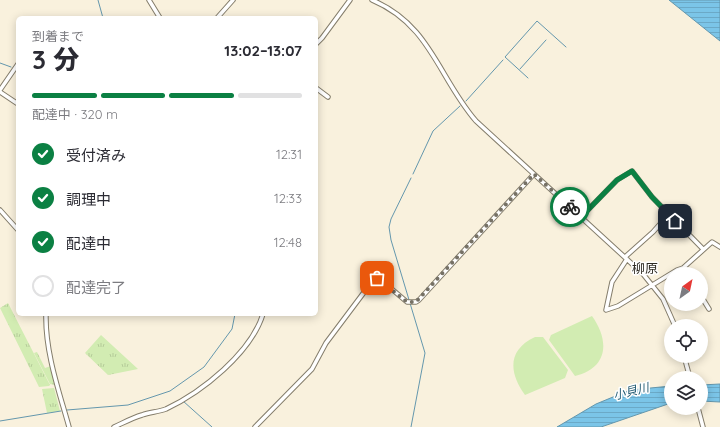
<!DOCTYPE html>
<html lang="ja">
<meta charset="utf-8">
<style>
body{margin:0;font-family:Quicksand,"Noto Sans JP",sans-serif;background:#f7f7f7;color:#2b2b33;height:100vh;display:flex;flex-direction:column;font-size:15px;white-space:nowrap}
*{box-sizing:border-box;margin:0}
p{font-size:13px;color:#7c7c81}
.icon{flex:none;width:22px;height:22px;fill:none;stroke:currentColor;stroke-width:2;stroke-linecap:round;stroke-linejoin:round}
.map{position:relative;flex:1;overflow:hidden}
.sheet{position:absolute;left:16px;top:16px;width:302px;height:300px;display:flex;flex-direction:column;background:#fff;border-radius:6px;box-shadow:0 2px 10px #0003}
.sheet>*{flex:none}
.needle{width:26px;rotate:33deg}
.controls{position:absolute;left:664px;top:267px;display:grid;gap:8px}
.controls a{display:grid;place-items:center;width:44px;height:44px;border-radius:50%;background:#fff;box-shadow:0 2px 10px #0003;font-size:20px}
.pin{position:absolute;display:grid;place-items:center;width:34px;height:34px;color:#fff;margin:-17px;border-radius:8px;box-shadow:0 2px 6px #0006}
.courier{position:absolute;display:grid;place-items:center;width:40px;height:40px;margin:-20px;border:3px solid #0b8043;border-radius:50%;background:#fff;color:#222;box-shadow:0 1px 5px #0007}
.overview em{font-style:normal;font-weight:800}
.overview div{display:flex;flex-direction:column-reverse}
.overview{display:flex;align-items:center;justify-content:space-between;height:68px;padding:0 16px}
h1{font-size:26px;font-weight:800;line-height:30px}
.bar{display:grid;grid-template-columns:repeat(4,1fr);gap:6px 4px;align-content:center;height:48px;padding:0 16px}
.bar i{height:5px;border-radius:3px;background:#e1e1e2}
.bar .current{background:#0b8043}
.bar p{grid-column:span 4}
ol{padding:0 16px;list-style:none}
li{display:flex;align-items:center;gap:12px;height:44px}
li p{margin-inline-start:auto}
li .icon{padding:4px;border-radius:50%;background:#0b8043;color:#fff;stroke-width:4}
li:last-child{color:#7c7c81}
li i{width:22px;height:22px;border:2px solid #e1e1e2;border-radius:50%}
.map>svg:first-child{display:block}
.grass{fill:url(#grass-tufts)}
.green{fill:#d2ecb2}
.water{fill:url(#water-rules);stroke:#6497ad}
.lines{fill:none;stroke-linecap:round;stroke-linejoin:round}
.stream{stroke:#6497ad;stroke-width:1}
.minor-casing{stroke:#847d6b;stroke-width:5.5}
.minor{stroke:#fff;stroke-width:3.5}
.done{stroke:#767165;stroke-width:4;stroke-dasharray:0 7.2}
.route{stroke:#0b8043;stroke-width:5}
.labels{text-anchor:middle;dominant-baseline:central;stroke-width:3;stroke-linejoin:round;paint-order:stroke}
.water-label{font-size:12px;font-style:italic;fill:#1d576f;stroke:#fff}
.quarter-label{font-size:13px;fill:#2f2c24;stroke:#fff}
</style>
<div class="map">
<svg width="720" height="427" viewBox="0 0 720 427">
<defs>
<pattern id="grass-tufts" width="24" height="20" patternUnits="userSpaceOnUse"><rect width="24" height="20" fill="#d2ecb2"/><path d="M3 7l-1-3M5 7V3M7 7l1-3M15 17l-1-3M17 17v-4M19 17l1-3" fill="none" stroke="#b5cb99"/></pattern>
<pattern id="water-rules" width="6" height="5" patternUnits="userSpaceOnUse"><rect width="6" height="5" fill="#7bc5e8"/><path d="M0 2.5h6" fill="none" stroke="#6ba9c7"/></pattern>
</defs>
<rect width="100%" height="100%" fill="#f9f1dd"/>
<path class="grass" d="M8,303L50,385L49,386L39,387L1,310L0,308Z
M101,335L138,369L108,375L85,353Z
M37,352L45,368L51,366L55,385L50,384L34,353Z
M54,388L60,411L47,413L42,389Z"/>
<path class="green" d="M592,316C610,341 608,368 575,376L549,340L551,335Z
M535,337H543L568,370L565,378L525,395C509,373 507,350 535,337Z"/>
<path class="water" d="M669,0H720V41Z
M720,384V402L701,401V385Z
M671,386V403L601,427H557L596,404L630,390Z"/>
<g class="lines">
<path class="stream" d="M98,0L103,18
M0,63L11,67
M17,69L18,70
M520,69L546,40
M528,78L505,57L537,21L566,47
M466,101L503,60
M413,174L433,131L460,106
M183,401L212,427
M67,410L128,405L170,391L204,367L232,329L235,314
M0,421L61,411
M411,427L425,353L391,240L389,227L391,219L411,178"/>
<defs>
<path id="minor" d="M149,0L160,18
M372,0C431,25 438,77 476,121L643,274L663,299L675,326
M217,18L233,0
M316,44L322,38L350,0
M316,88L328,97
M0,90L18,64
M0,92L18,104
M0,210L18,230
M581,217L617,180L632,171L652,197L703,249
M625,257L653,232L669,214
M627,259L612,282L606,310L618,306L677,270L683,268L712,242L720,247
M701,296L709,309
M46,314C45,352 59,391 69,427
M684,356L690,378
M698,408L703,427
M114,427C123,423 132,418 142,415C150,412 158,412 166,409C202,392 251,353 263,314
M255,427L312,369L326,343L374,279H380L407,302H416L419,300L534,174"/>
</defs>
<use href="#minor" class="minor-casing"/>
<use href="#minor" class="minor"/>
</g>
<g class="lines">
<path class="done" d="M377,278L407,302H416L534,174L570,207"/>
<path class="route" d="M570,207L581,217L617,180L632,171L652,197L675,221"/>
</g>
<g class="labels">
<g class="water-label">
<text transform="translate(631 391) rotate(-14)">小貝川</text>
</g>
<g class="quarter-label">
<text x="645" y="268">柳原</text>
</g>
</g>
</svg>
<div class="controls">
<a><svg class="needle" viewBox="-14 -14 28 28"><path d="M0-13l5 13h-10z" fill="#e53935"/><path d="M0 13l5-13h-10z" fill="#7c7c81"/></svg></a>
<a><svg class="icon" aria-label="locate" viewBox="0 0 24 24"><circle cx="12" cy="12" r="6"/><path d="M12 2v4M12 18v4M2 12h4M18 12h4"/></svg></a>
<a><svg class="icon" aria-label="layers" viewBox="0 0 24 24"><path d="M12 4l9 5-9 5-9-5zM3 14l9 5 9-5"/></svg></a>
</div>
<div class="pin" style="left:377px;top:278px;background:#ea580c"><svg class="icon" aria-label="bag" viewBox="0 0 24 24"><path d="M5 8h14l-1 12H6zM9 8a3 3 0 0 1 6 0"/></svg></div>
<div class="pin" style="left:675px;top:221px;background:#1f2937"><svg class="icon" aria-label="home" viewBox="0 0 24 24"><path d="M3 11l9-7 9 7M6 9v11h12V9"/></svg></div>
<div class="courier" style="left:570px;top:207px"><svg class="icon" aria-label="bike" viewBox="0 0 24 24"><circle cx="6" cy="16" r="4"/><circle cx="18" cy="16" r="4"/><path d="M6 16l4-8h5l3 8M10 8l3 8H6M13 5h3"/></svg></div>
<section class="sheet">
<div class="overview"><div><h1>3 分</h1><p>到着まで</p></div><em>13:02–13:07</em></div>
<div class="bar"><i class="current"></i><i class="current"></i><i class="current"></i><i></i><p>配達中 · 320 m</p></div>
<ol>
<li><svg class="icon" aria-label="check" viewBox="0 0 24 24"><path d="M5 12l5 5 9-10"/></svg>受付済み<p>12:31</p></li>
<li><svg class="icon" aria-label="check" viewBox="0 0 24 24"><path d="M5 12l5 5 9-10"/></svg>調理中<p>12:33</p></li>
<li><svg class="icon" aria-label="check" viewBox="0 0 24 24"><path d="M5 12l5 5 9-10"/></svg>配達中<p>12:48</p></li>
<li><i></i>配達完了</li>
</ol>
</section>
</div>
